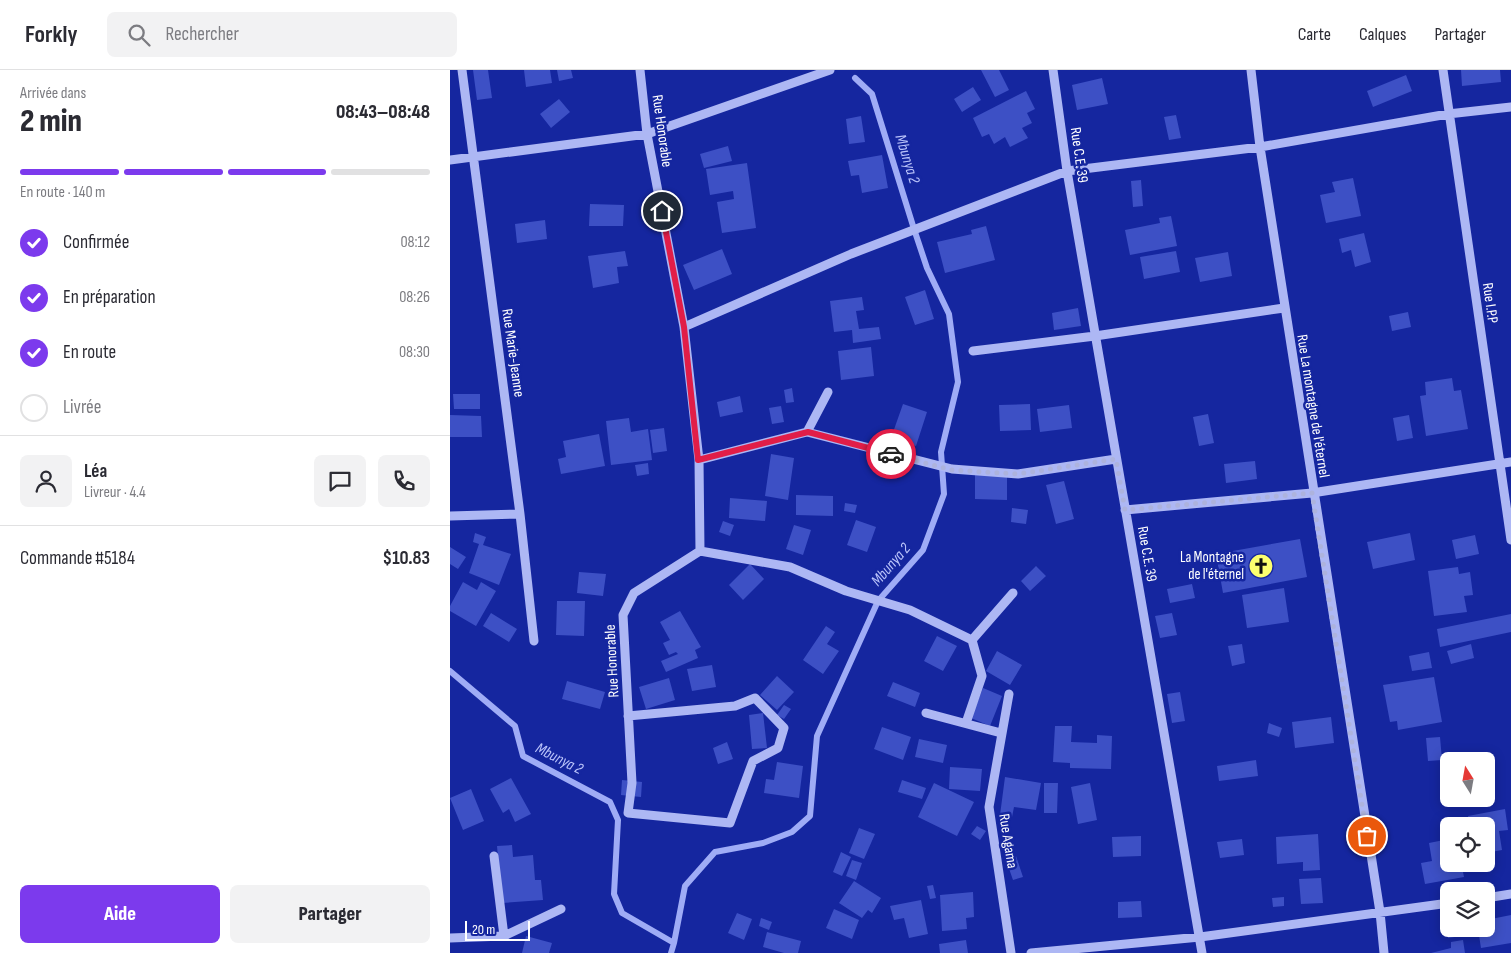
<!DOCTYPE html>
<html lang="fr">
<meta charset="utf-8">
<style>
body{margin:0;font-family:"Sofia Sans Condensed",sans-serif;background:#f2f2f3;color:#2b2b33;height:100vh;display:flex;flex-direction:column;font-size:19px;white-space:nowrap}
*{box-sizing:border-box;margin:0}
p{font-size:16px;color:#7c7c81}
.icon{flex:none;width:28px;height:28px;fill:none;stroke:currentColor;stroke-width:2;stroke-linecap:round;stroke-linejoin:round}
.map{position:relative;flex:1;overflow:hidden}
.details{display:flex;flex-direction:column;background:#fff;width:450px}
.details>*{flex:none}
.needle{width:32px;rotate:349deg}
.tools{position:absolute;left:990px;top:682px;display:grid;gap:10px}
.tools a{display:grid;place-items:center;width:55px;height:55px;border-radius:8px;background:#fff;box-shadow:0 2px 12px #0003;font-size:25px}
.scale{position:absolute;left:15px;bottom:12px;width:65px;box-sizing:border-box;padding-left:5px;border:2px solid #fff;border-top:0;font-size:14px;line-height:18px;white-space:nowrap;color:#fff;-webkit-text-stroke:4px #15269f;paint-order:stroke}
.pin{position:absolute;display:grid;place-items:center;width:42px;height:42px;color:#fff;margin:-21px;border:2px solid #fff;border-radius:50%;box-shadow:0 1px 5px #0007}
.courier{position:absolute;display:grid;place-items:center;width:50px;height:50px;margin:-25px;border:4px solid #e11d48;border-radius:50%;background:#fff;color:#222;box-shadow:0 1px 6px #0007}
.overview em{font-style:normal;font-weight:800}
.overview div{display:flex;flex-direction:column-reverse}
.overview{display:flex;align-items:center;justify-content:space-between;height:85px;padding:0 20px}
h1{font-size:32px;font-weight:800;line-height:38px}
.bar{display:grid;grid-template-columns:repeat(4,1fr);gap:8px 5px;align-content:center;height:60px;padding:0 20px}
.bar i{height:6px;border-radius:4px;background:#e1e1e2}
.bar .on{background:#7c3aed}
.bar p{grid-column:span 4}
.line{display:flex;align-items:center;gap:12px;padding:0 20px;border-top:1px solid #e1e1e2}
.line div{flex:1}
.round{display:grid;place-items:center;flex:none;width:52px;height:52px;border-radius:8px;background:#f2f2f3}
ol{padding:0 20px;list-style:none}
li{display:flex;align-items:center;gap:15px;height:55px}
li p{margin-inline-start:auto}
li .icon{padding:5px;border-radius:50%;background:#7c3aed;color:#fff;stroke-width:4}
li:last-child{color:#7c7c81}
li i{width:28px;height:28px;border:2px solid #e1e1e2;border-radius:50%}
.primary-button{display:flex;gap:10px;margin-top:auto;padding:10px 20px}
.primary-button a{flex:1;height:58px;border-radius:8px;background:#7c3aed;color:#fff;font-size:20px;font-weight:800;line-height:58px;text-align:center}
.primary-button a+a{background:#f2f2f3;color:#2b2b33}
header{display:flex;align-items:center;gap:30px;box-sizing:border-box;height:70px;padding:0 25px;background:#fff;border-bottom:1px solid #e1e1e2}
header strong{font-size:24px}
nav{display:flex;gap:28px;margin-inline-start:auto;font-size:18px}
.search{width:350px;height:45px;background:#f2f2f3;display:flex;align-items:center;gap:12px;box-sizing:border-box;padding:0 18px;border-radius:8px;color:#7c7c81;font-size:19px}
main{display:flex;flex:1;min-height:0}
.map>svg:first-child{display:block}
.lines{fill:none;stroke-linecap:round;stroke-linejoin:round}
.stream{stroke:#9facf6;stroke-width:6}
.building{fill:#3d50c5}
.minor{stroke:#adb7f4;stroke-width:9}
.done{stroke:#adb3dd;stroke-width:5;stroke-dasharray:0 9}
.route{stroke:#e11d48;stroke-width:6}
.labels{text-anchor:middle;dominant-baseline:central;stroke-width:5;stroke-linejoin:round;paint-order:stroke}
.street-label{font-size:15px;fill:#fff;stroke:#15269f}
.poi-label{font-size:15px;fill:#fff;stroke:#15269f;text-anchor:end}
.water-label{font-size:16px;font-style:italic;fill:#bac3fa;stroke:#15269f}
</style>
<header>
<strong>Forkly</strong>
<div class="search"><svg class="icon" aria-label="search" viewBox="0 0 24 24"><circle cx="10" cy="10" r="6"/><path d="M15 15l6 6"/></svg>Rechercher</div>
<nav><a>Carte</a><a>Calques</a><a>Partager</a></nav>
</header>
<main>
<section class="details">
<div class="overview"><div><h1>2 min</h1><p>Arrivée dans</p></div><em>08:43–08:48</em></div>
<div class="bar"><i class="on"></i><i class="on"></i><i class="on"></i><i></i><p>En route · 140 m</p></div>
<ol>
<li><svg class="icon" aria-label="check" viewBox="0 0 24 24"><path d="M5 12l5 5 9-10"/></svg>Confirmée<p>08:12</p></li>
<li><svg class="icon" aria-label="check" viewBox="0 0 24 24"><path d="M5 12l5 5 9-10"/></svg>En préparation<p>08:26</p></li>
<li><svg class="icon" aria-label="check" viewBox="0 0 24 24"><path d="M5 12l5 5 9-10"/></svg>En route<p>08:30</p></li>
<li><i></i>Livrée</li>
</ol>
<div class="line" style="height:90px"><a class="round"><svg class="icon" aria-label="person" viewBox="0 0 24 24"><circle cx="12" cy="8" r="4"/><path d="M4 21q1-7 8-7t8 7"/></svg></a><div><b>Léa</b><p>Livreur · 4.4</p></div><a class="round"><svg class="icon" aria-label="chat" viewBox="0 0 24 24"><path d="M4 5h16v11H9l-5 4z"/></svg></a><a class="round"><svg class="icon" aria-label="phone" viewBox="0 0 24 24"><path d="M5 4h4l2 5-3 2q2 4 5 5l2-3 5 2v4C11 20 4 13 5 4z"/></svg></a></div>
<div class="line" style="height:65px"><div>Commande #5184</div><b>$10.83</b></div>
<div class="primary-button"><a>Aide</a><a>Partager</a></div>
</section>
<div class="map">
<svg width="1061" height="883" viewBox="0 0 1061 883">
<rect width="100%" height="100%" fill="#15269f"/>
<g class="lines">
<path class="stream" d="M0,601L65,656L73,686L160,732L168,750L164,824L172,843L224,873L221,883
M224,873L235,816L265,782L313,773L342,762L360,746L367,666L428,531L473,480L494,424L491,382L508,312L499,244L477,198L464,159L422,24L405,8"/>
</g>
<path class="building" d="M23,0H38L42,28L27,30Z
M74,0H100L102,13L76,17Z
M107,0H121L123,8L109,11Z
M531,0H549L559,20L545,27Z
M1011,0H1050L1051,12L1012,16Z
M956,5L962,21L923,37L917,21Z
M652,8L658,34L627,40L622,15Z
M523,17L531,30L512,42L504,29Z
M576,21L585,39L577,43L582,53L572,58L578,68L560,77L555,67L544,74L539,64L532,67L523,48Z
M109,29L120,42L101,58L90,44Z
M726,45L731,68L719,70L714,47Z
M411,46L415,72L399,74L396,49Z
M278,76L282,91L254,98L250,84Z
M432,85L438,118L412,123L409,105L401,106L398,91Z
M297,93L306,158L272,163L267,132L284,129L283,121L260,125L256,99Z
M903,108L911,146L876,153L870,125L885,122L882,112Z
M691,110L693,136L683,137L681,111Z
M140,134L174,135L173,156H139Z
M721,146L727,176L680,185L675,160L710,153L709,148Z
M95,150L97,169L67,173L65,154Z
M536,156L545,190L495,203L487,172L522,164L521,160Z
M914,163L921,192L905,197L901,180L892,183L889,169Z
M272,179L282,204L244,220L233,195Z
M175,181L178,196L167,197L169,213L143,218L138,186Z
M726,181L730,202L694,209L690,187Z
M778,182L782,206L750,212L745,188Z
M475,220L484,249L465,255L455,227Z
M412,227L414,240L406,241L409,259L429,257L431,269L403,273L402,260L384,262L380,231Z
M628,238L631,256L604,260L602,243Z
M958,242L961,257L942,261L939,246Z
M421,277L424,306L391,310L388,281Z
M1002,308L1004,321L1011,320L1018,359L976,366L970,326L976,325L975,312Z
M342,318L344,332L336,333L334,320Z
M3,324H30V339H4Z
M290,326L293,342L270,347L267,332Z
M453,334L477,342L466,376L441,368Z
M580,334L581,360L550,361L549,335Z
M619,335L622,358L590,362L587,339Z
M331,336L334,352L322,354L319,338Z
M758,344L764,373L749,376L743,347Z
M0,345L31,346L32,367H0Z
M959,345L963,368L947,371L943,348Z
M179,348L181,362L198,359L202,390L161,395L156,351Z
M214,358L217,381L203,383L200,360Z
M149,364L155,396L111,404L108,389L116,387L113,371Z
M321,384L344,388L338,430L315,426Z
M805,391L807,409L776,413L774,394Z
M198,393L199,404L187,406L185,395Z
M525,403L557,404V430L525,429Z
M614,411L624,449L606,454L596,415Z
M346,425L383,426V446L346,445Z
M280,428L317,431L315,451L279,448Z
M395,433L407,435L405,443L394,441Z
M562,438L578,440L576,454L561,452Z
M406,450L426,457L417,482L397,475Z
M273,451L284,455L280,466L269,462Z
M344,455L361,460L353,485L336,479Z
M25,463L36,467L33,475L61,484L49,515L19,503L29,474L23,472Z
M960,463L965,490L923,499L917,472Z
M1025,465L1029,484L1006,489L1002,470Z
M850,469L857,507L773,523L766,484Z
M0,477L16,487L8,499L0,494Z
M300,494L314,509L293,530L279,515Z
M586,496L596,506L580,521L571,511Z
M1008,497L1009,504L1020,502L1023,525L1014,526L1017,542L984,546L978,501Z
M129,502L156,504L153,526L127,523Z
M13,512L27,520L31,512L46,521L26,556L0,541V536Z
M742,514L745,528L720,533L717,519Z
M834,518L839,552L797,558L792,525Z
M107,531H135L134,566L106,565Z
M230,541L251,577L245,580L248,588L216,602L211,591L228,584L226,582L219,585L213,573L220,570L210,552Z
M41,543L67,559L59,572L33,556Z
M722,543L727,565L710,568L705,546Z
M1061,544V562L990,577L987,559Z
M376,556L385,562L377,574L389,581L373,604L353,590Z
M487,566L507,576L493,601L474,591Z
M792,574L795,593L782,596L778,576Z
M1021,574L1024,588L1001,594L997,581Z
M547,581L572,595L560,615L536,601Z
M979,582L982,598L962,601L959,586Z
M262,595L266,617L242,621L237,599Z
M327,606L344,622L327,640L310,625Z
M984,607L992,652L948,660L947,651L940,652L933,615Z
M219,608L225,630L196,639L189,617Z
M117,611L155,622L150,639L112,629Z
M443,612L470,623L465,637L437,626Z
M533,618L552,626L540,656L521,648Z
M730,622L735,651L722,653L717,624Z
M334,635L341,639L334,649L327,645Z
M313,643L317,678L302,679L299,645Z
M881,647L884,673L845,678L842,652Z
M819,653L832,658L829,667L817,663Z
M605,656H622L621,672L647,673V665L662,666L661,699L620,698V693L603,692Z
M432,657L461,667L453,690L424,679Z
M990,667L992,690L978,691L976,668Z
M469,669L497,675L493,693L465,687Z
M277,672L283,689L268,694L263,678Z
M806,690L808,706L769,711L767,696Z
M327,692L353,696L349,728L314,723L316,709L324,710Z
M500,697L532,699L530,721L499,719Z
M555,707L591,713L586,740L564,737L562,747L550,745Z
M61,708L81,744L65,752L59,739L53,743L40,719Z
M172,710L192,712L191,727L171,725Z
M452,710L476,718L472,729L448,722Z
M484,713L524,732L507,766L468,747Z
M594,713H608L607,743H594Z
M640,713L647,750L628,754L621,717Z
M21,719L34,751L13,760L0,728Z
M1055,739L1058,760L1049,761L1052,780L1036,783V756H1020L1018,746Z
M527,756L536,761L530,770L521,764Z
M409,758L425,764L414,789L399,783Z
M868,764L870,800L853,801V792L827,794L826,767Z
M691,766V786L663,787L662,767Z
M792,769L794,785L770,788L767,772Z
M999,769V794H1015L1016,797H1012L1014,807L975,814L971,793L982,791L979,773Z
M62,775L63,787L83,785L85,810H91L93,830L52,833L47,776Z
M391,782L401,787L392,806L383,802Z
M566,786L573,807L563,810L556,790Z
M402,790L412,793L406,810L396,806Z
M871,808L873,833L851,834L849,809Z
M404,811L431,828L422,843L418,840L412,848L389,833Z
M483,815L486,828L480,829L477,816Z
M523,822L524,847L516,848L517,859L492,861L490,825Z
M834,827V836L823,837L822,828Z
M471,830L478,864L459,868L454,848L444,850L440,836Z
M691,831L692,847L668,848V832Z
M384,839L409,850L402,869L376,858Z
M287,843L302,849L294,870L278,863Z
M1061,845V873L1031,878L1028,859H1036V850Z
M311,848L322,852L319,860L309,856Z
M996,854H999V859H1017L1018,865L998,868Z
M317,862L351,871L348,883H334L313,877Z
M76,866L102,873L99,883H72Z
M516,870L518,883H490L489,874Z
M1013,870L1015,883H981L1001,878V872Z"/>
<g class="lines">
<path class="minor" d="M12,0L70,444L84,571
M190,0L197,64L234,257L249,390L250,481
M603,0L617,101L752,883
M801,0L810,77L930,842L934,883
M993,0L1061,470
M0,90L197,64L380,0
M234,257L401,184L617,101L810,77L998,44L1061,37
M523,281L645,266L834,238
M357,362L378,322
M249,390L357,362L502,399L568,404L666,389
M675,440L862,423L1061,392
M0,446L70,444
M250,481L340,497L396,521L460,540L522,570
M559,624L539,737L561,883
M476,643L551,663
M178,646L285,636L305,628L334,658L328,678L303,691L280,753L178,743L182,713L173,545L184,523L250,481
M516,653L532,606L522,570L563,523
M44,786L54,866
M1036,828L1061,824
M0,868L54,866L111,839
M581,883L750,867L999,833"/>
</g>
<g class="lines">
<path class="done" d="M441,384L502,400L568,404L666,389L675,440L862,423L917,766"/>
<path class="route" d="M212,141L234,257L248,390L358,362L441,384"/>
</g>
<defs>
<symbol id="church-disc" viewBox="-11 -11 22 22"><circle r="9.5" fill="#fcff6f" stroke="#15269f"/><path d="M-1.2-6h2.4v3.5h3.3v2.4h-3.3V6h-2.4V-.1h-3.3v-2.4h3.3Z" fill="#111"/></symbol>
</defs>
<g fill-rule="evenodd">
<use href="#church-disc" x="797" y="482" width="28" height="28"/>
</g>
<g class="labels">
<g class="street-label">
<text transform="translate(212 61) rotate(82)">Rue Honorable</text>
<text transform="translate(629 85) rotate(82)">Rue C.E. 39</text>
<text transform="translate(1040 233) rotate(82)">Rue I.P.P</text>
<text transform="translate(63 283) rotate(82)">Rue Marie-Jeanne</text>
<text transform="translate(863 336) rotate(81)">Rue La montagne de l'éternel</text>
<text transform="translate(697 484) rotate(80)">Rue C.E. 39</text>
<text transform="translate(162 591) rotate(-93)">Rue Honorable</text>
<text transform="translate(558 771) rotate(81)">Rue Agama</text>
</g>
<g class="poi-label">
<text x="794" y="487">La Montagne<tspan x="794" dy="17">de l'éternel</tspan></text>
</g>
<g class="water-label">
<text transform="translate(457 89) rotate(73)">Mbunya 2</text>
<text transform="translate(441 495) rotate(-49)">Mbunya 2</text>
<text transform="translate(109 689) rotate(27)">Mbunya 2</text>
</g>
</g>
</svg>
<div class="tools">
<a><svg class="needle" viewBox="-14 -14 28 28"><path d="M0-13l5 13h-10z" fill="#e53935"/><path d="M0 13l5-13h-10z" fill="#7c7c81"/></svg></a>
<a><svg class="icon" aria-label="locate" viewBox="0 0 24 24"><circle cx="12" cy="12" r="6"/><path d="M12 2v4M12 18v4M2 12h4M18 12h4"/></svg></a>
<a><svg class="icon" aria-label="layers" viewBox="0 0 24 24"><path d="M12 4l9 5-9 5-9-5zM3 14l9 5 9-5"/></svg></a>
</div>
<div class="scale">20 m</div>
<div class="pin" style="left:917px;top:766px;background:#ea580c"><svg class="icon" aria-label="bag" viewBox="0 0 24 24"><path d="M5 8h14l-1 12H6zM9 8a3 3 0 0 1 6 0"/></svg></div>
<div class="pin" style="left:212px;top:141px;background:#1f2937"><svg class="icon" aria-label="home" viewBox="0 0 24 24"><path d="M3 11l9-7 9 7M6 9v11h12V9"/></svg></div>
<div class="courier" style="left:441px;top:384px"><svg class="icon" aria-label="car" viewBox="0 0 24 24"><path d="M5 17H2v-5l4-1 3-4h7l3 4 3 1v5h-3M9 17h6M6 11h13"/><circle cx="7" cy="17" r="2"/><circle cx="17" cy="17" r="2"/></svg></div>
</div>
</main>
